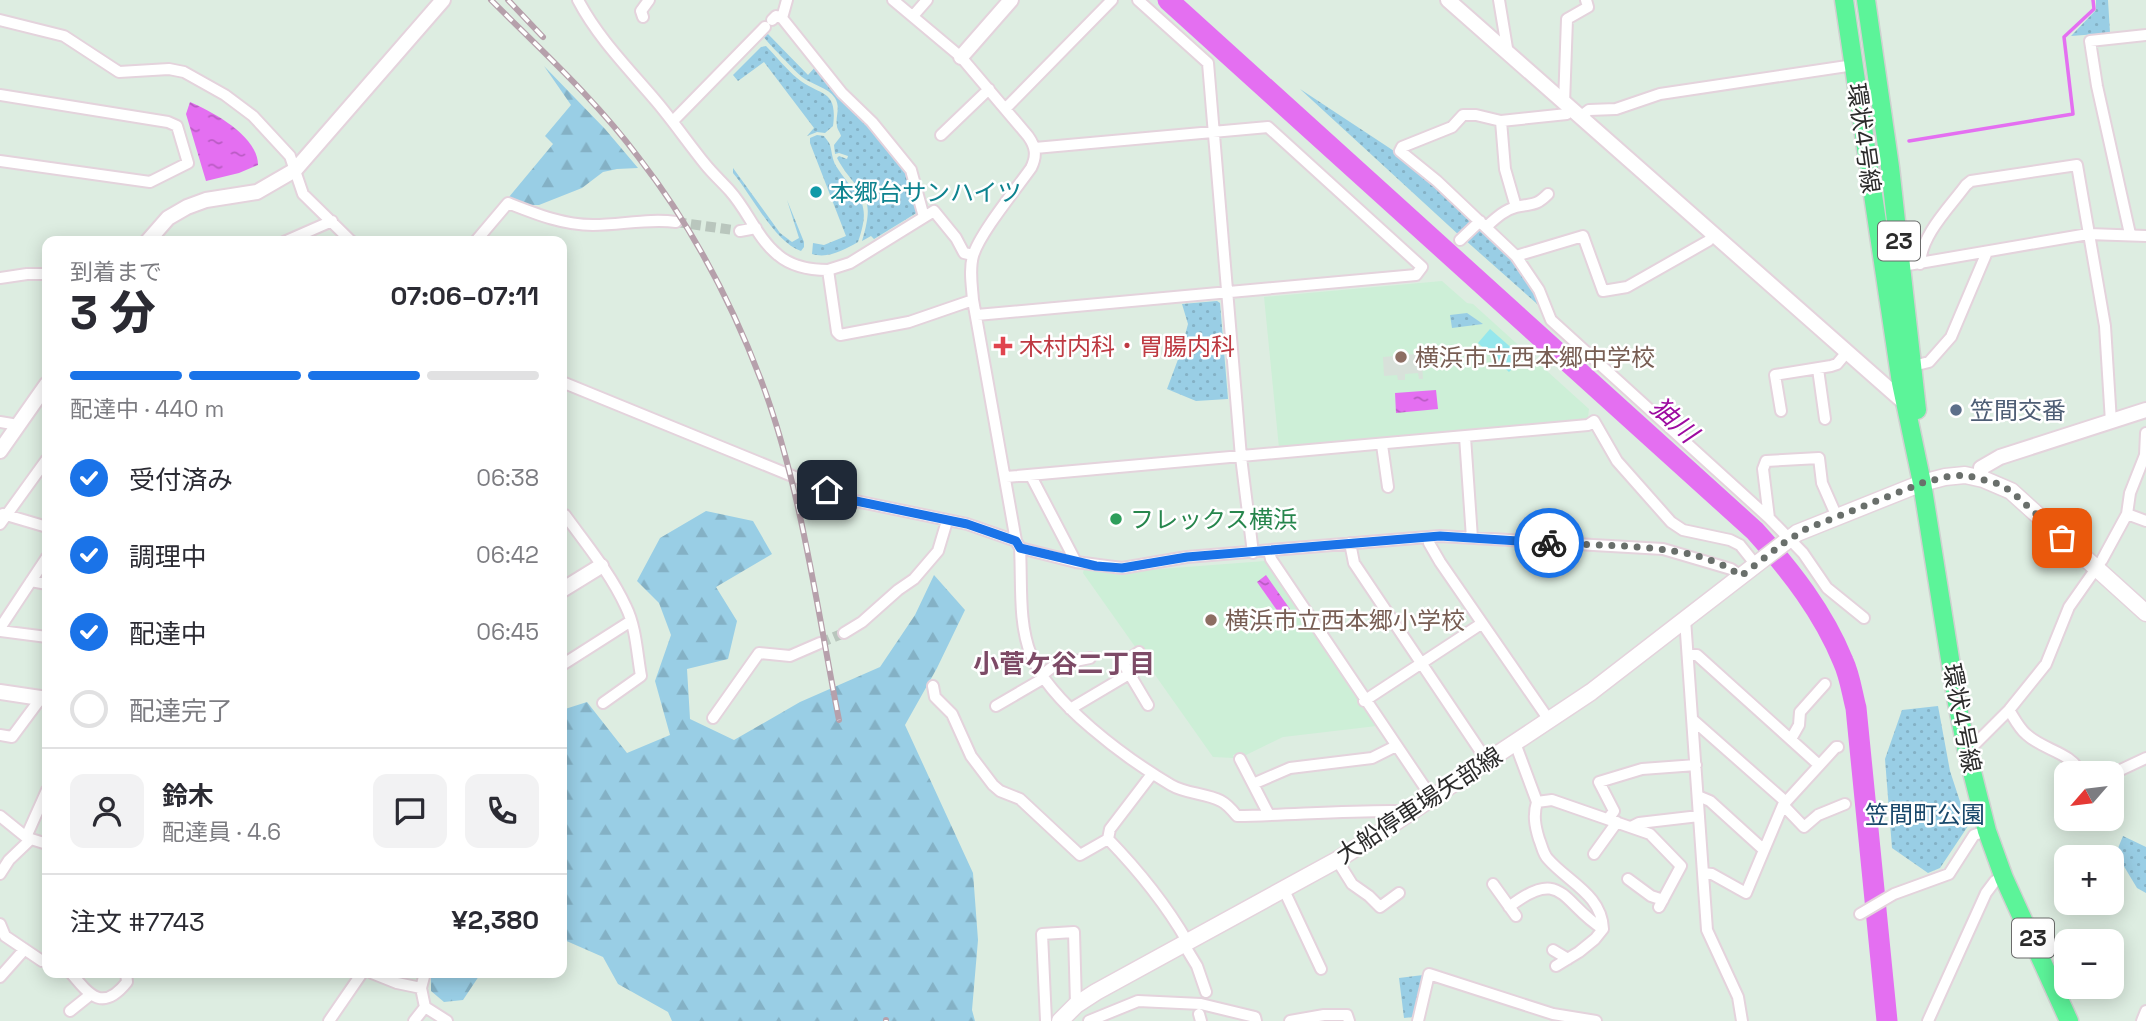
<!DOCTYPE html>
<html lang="ja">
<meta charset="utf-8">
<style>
body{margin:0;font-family:"Space Grotesk","Noto Sans JP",sans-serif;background:#f2f2f3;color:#2b2b33;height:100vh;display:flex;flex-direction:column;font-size:26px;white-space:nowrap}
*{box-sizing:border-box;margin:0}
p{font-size:23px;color:#7c7c81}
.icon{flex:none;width:38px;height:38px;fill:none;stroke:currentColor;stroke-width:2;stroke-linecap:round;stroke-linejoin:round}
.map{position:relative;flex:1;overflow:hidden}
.side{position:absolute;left:42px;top:236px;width:525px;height:742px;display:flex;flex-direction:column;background:#fff;border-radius:14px;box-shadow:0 4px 18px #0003}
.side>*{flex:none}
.needle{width:46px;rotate:242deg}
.tools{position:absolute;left:2054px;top:761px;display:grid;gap:14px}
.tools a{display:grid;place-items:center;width:70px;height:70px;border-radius:14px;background:#fff;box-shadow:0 4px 18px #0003;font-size:35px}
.pin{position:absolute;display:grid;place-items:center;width:60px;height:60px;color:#fff;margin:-30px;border-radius:14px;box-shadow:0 4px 10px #0006}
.courier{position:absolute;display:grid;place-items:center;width:70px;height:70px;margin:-35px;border:5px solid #1a73e8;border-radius:50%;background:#fff;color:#222;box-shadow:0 2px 9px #0007}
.overview em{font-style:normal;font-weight:800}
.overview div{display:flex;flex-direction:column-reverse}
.overview{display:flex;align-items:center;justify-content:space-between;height:119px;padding:0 28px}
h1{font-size:46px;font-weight:800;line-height:52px}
.bar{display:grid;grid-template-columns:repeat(4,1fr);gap:10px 7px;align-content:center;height:84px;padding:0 28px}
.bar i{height:9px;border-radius:5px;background:#e1e1e2}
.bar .on{background:#1a73e8}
.bar p{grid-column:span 4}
.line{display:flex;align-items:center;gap:18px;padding:0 28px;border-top:2px solid #e1e1e2}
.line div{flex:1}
.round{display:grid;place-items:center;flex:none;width:74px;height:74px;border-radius:14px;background:#f2f2f3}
ol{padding:0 28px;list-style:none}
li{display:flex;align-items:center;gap:21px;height:77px}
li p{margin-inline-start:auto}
li .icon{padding:7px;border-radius:50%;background:#1a73e8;color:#fff;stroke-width:4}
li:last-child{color:#7c7c81}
li i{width:38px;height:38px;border:4px solid #e1e1e2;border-radius:50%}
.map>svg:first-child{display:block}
.education{fill:#cdefd7}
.green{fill:url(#green-dots)}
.forest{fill:url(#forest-firs)}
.pitch{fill:#95e7ec}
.plaza{fill:#d8e1da}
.water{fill:url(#water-ripples)}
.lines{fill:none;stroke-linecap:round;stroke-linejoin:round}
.stream{stroke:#e46ff1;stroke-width:3.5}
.river{stroke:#e46ff1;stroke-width:21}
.minor-tunnel{stroke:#b9c6bd;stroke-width:10;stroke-dasharray:10 5;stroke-linecap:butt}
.minor-casing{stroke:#e4d3dc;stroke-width:14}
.tertiary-casing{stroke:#e4d3dc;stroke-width:18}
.secondary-casing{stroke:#e4d3dc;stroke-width:19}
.primary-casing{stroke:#d0d0d0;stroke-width:21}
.minor{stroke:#fff;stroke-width:10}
.tertiary{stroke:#fff;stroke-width:14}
.secondary{stroke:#fff;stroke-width:16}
.primary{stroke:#5cf499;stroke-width:18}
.rail-casing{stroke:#b6a0ab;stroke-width:6}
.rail{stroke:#fff;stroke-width:3.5;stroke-dasharray:10;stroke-linecap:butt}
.done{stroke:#696f6b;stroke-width:7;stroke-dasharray:0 12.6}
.route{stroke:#1a73e8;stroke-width:9}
.culture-dot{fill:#0f9aa8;stroke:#fff;stroke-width:2.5}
.health-dot{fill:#e0444e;stroke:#fff;stroke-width:2.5}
.education-dot{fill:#8d6e63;stroke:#fff;stroke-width:2.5}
.service-dot{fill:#5c6f8a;stroke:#fff;stroke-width:2.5}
.leisure-dot{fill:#2e9e5b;stroke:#fff;stroke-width:2.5}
.labels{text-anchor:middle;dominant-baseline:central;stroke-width:5;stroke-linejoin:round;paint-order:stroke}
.shield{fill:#fff;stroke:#6b6b6b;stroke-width:2}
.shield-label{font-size:23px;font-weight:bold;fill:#2b2b2b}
.street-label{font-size:24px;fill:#2b2b2b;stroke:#fff}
.culture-label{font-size:24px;fill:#0d838f;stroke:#fff;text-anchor:start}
.health-label{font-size:24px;fill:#be3a42;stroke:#fff;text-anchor:start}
.education-label{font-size:24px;fill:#785e54;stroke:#fff;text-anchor:start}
.service-label{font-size:24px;fill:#4e5e75;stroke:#fff;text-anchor:start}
.leisure-label{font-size:24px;fill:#27864d;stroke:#fff;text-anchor:start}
.park-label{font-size:24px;fill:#19486b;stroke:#fff}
.water-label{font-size:26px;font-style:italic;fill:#9d0ba0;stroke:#fff}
.neighbourhood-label{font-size:26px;font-weight:bold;fill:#7d4a66;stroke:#fff}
</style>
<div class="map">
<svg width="2146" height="1021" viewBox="0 0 2146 1021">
<defs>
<pattern id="green-dots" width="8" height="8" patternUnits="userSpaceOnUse" patternTransform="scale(1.75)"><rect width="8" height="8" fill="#99cee5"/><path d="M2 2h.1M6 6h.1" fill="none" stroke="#84b1c5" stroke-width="1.8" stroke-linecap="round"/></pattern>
<pattern id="forest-firs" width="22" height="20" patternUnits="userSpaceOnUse" patternTransform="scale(1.75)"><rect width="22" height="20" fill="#99cee5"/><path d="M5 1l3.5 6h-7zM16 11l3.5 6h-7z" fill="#84b1c5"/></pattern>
<pattern id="water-ripples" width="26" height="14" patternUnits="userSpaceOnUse" patternTransform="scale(1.75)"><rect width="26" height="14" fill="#e46ff1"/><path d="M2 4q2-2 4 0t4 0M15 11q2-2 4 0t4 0" fill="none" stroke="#b95bc3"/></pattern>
</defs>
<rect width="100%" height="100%" fill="#ddede1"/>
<path class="education" d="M1442,281L1467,303L1473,304L1589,409L1588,417L1584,421L1279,448L1264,297Z
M1265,561L1377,726L1283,737L1242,757L1239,753L1233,755L1234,758L1213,757L1083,573L1084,569L1121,572Z"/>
<path class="green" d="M2096,0H2108L2110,33L2071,36L2096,10Z
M767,33L808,75L817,65L907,172L918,212L874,239L871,236L862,241C878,189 858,197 837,158L839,156L847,159L848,156L839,153L835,154L834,145L841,136C840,132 837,129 837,126C835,116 841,108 835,98C828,87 812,85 802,77C798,74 765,40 763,36Z
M766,46C776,56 786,69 797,78C820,97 838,88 833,126L825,133L817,132L807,136L814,128L764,62L738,81L733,75L761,47Z
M1300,89L1394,151L1475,222L1460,236Z
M817,135L824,136C826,139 829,142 830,145C832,152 832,159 836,166C857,199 873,199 858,242C844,250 828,259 812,254L813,243L824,245L846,236L810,143V138Z
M733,168L780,233L792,242L799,238L787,200L804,242V247L801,251C775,243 751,194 733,173Z
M1480,225C1506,252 1529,277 1545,311L1464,239Z
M1217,301L1220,303L1228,399L1196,401L1167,389L1180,354L1188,324L1182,304Z
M1467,313L1483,324L1452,328L1450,315Z
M1938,706L1950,771L1968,826L1940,868L1928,873L1892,848L1885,759L1902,710Z
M2123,836L2146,847V893L2137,888L2116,853Z
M1423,975L1413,1017L1404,1018L1399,978Z"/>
<path class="forest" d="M544,66L605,129L638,168L617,169L603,172L582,188L539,205H524L509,197L553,144L545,136L571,105Z
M706,511L753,521L772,554L716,587L737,621L728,659L687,669L690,719L734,740L800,702L880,667L915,615L934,575L965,610L937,668L905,725L973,873L978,940L972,1010L975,1021H672L668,1012L618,984L603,957L562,939V710L587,702L627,753L670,735L655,681L671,635L659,603L637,581L660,538Z
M431,973H481L463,1000L444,1002L431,991Z"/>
<path class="pitch" d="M1490,329L1523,358L1509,372L1478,343Z"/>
<path class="plaza" d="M1421,350L1423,379H1419L1418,373L1405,374V380H1398L1397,375L1384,376L1383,357L1395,356V351H1403L1404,355L1417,354V351Z"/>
<path class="water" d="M190,102C213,112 258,136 258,165L239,173L206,181L186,114Z
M1436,390L1438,409L1396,413L1395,393Z
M1266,575L1290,609L1281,616L1257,582Z"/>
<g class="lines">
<path class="stream" d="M1909,141L2073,114L2064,37L2094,9L2093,0"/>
<path class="river" d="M1168,0L1755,531C1791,571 1823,612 1843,661C1850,676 1852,693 1856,708L1887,1021"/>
<path class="minor-tunnel" d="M676,222L740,231
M820,643L844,633"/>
<defs>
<path id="minor" d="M578,0C598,38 628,68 656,101C673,121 688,143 705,164C713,174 722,182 730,191C748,211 757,238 778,255C792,267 810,270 828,270L837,332L840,335L909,322L973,300
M893,0L961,57L1028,136C1036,147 1037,156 1031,168C1017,188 979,234 973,256C969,270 972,286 973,300L1016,541L1020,548C1022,582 1018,623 1031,655C1050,703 1127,759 1171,785C1186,794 1206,793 1221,801C1227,804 1233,811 1237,816C1293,815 1348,810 1403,811L1408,814
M1138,0L1208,63L1241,457L1253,553
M1499,0L1508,54
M913,16L927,0
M643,17L641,11L649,0
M782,18L842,93L872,122L911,170L924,217
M0,20L64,36L119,72L169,69L184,72L225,95L253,116L290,156L303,194L352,242
M772,20L776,16L782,18L787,0
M0,95L168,122L177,126L188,163L150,182L0,161
M1564,104L1567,19L1588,7L1586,0
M1006,108L1112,0
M1571,109L1567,114L1501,121L1476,115H1463L1452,127L1402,147L1400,151L1437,181L1516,256L1583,236L1603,291L1627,287L1708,241L1714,235
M1580,117L1589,110L1616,109L1660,94L1854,65
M673,121L765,27
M1501,121L1505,169L1516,207
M941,135L989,89
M1486,227C1495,219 1504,210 1516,207C1532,203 1535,207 1548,194
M740,231L756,228
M2130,234L2097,86L2090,41L2146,35
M1460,240L1480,221
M284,242L332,221
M475,242L508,203C536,214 563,225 593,225C621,225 649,218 676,222
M1516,256L1539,290L1551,320L1769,518L1803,553L1827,588L1864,618
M1920,264C1921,235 1949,208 1966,185L1971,181L2077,165L2105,326L2111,422
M1902,266L2088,234L2146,236
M828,270L850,263L934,211L956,238L964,253L973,255
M0,278L27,274H47
M977,315L1416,275L1422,267L1268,127L1035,148
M1913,366L1929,362L1951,337L1987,252
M1818,369L1825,419
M562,382L851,500L967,524L1016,541
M1781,411L1775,375L1831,366L1837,364L1847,352
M0,422L18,425
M1465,437L1472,538
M1382,445L1388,487
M1031,476L1076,562
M1006,477L1588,425L1594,421L1617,461L1671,522L1683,530L1730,540L1740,545L1756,565
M3,514L47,527
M2127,514L2146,521
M562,517L565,515C586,544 611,574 626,607C636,627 637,654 641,676L603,703
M1769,518L1763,469L1766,461L1819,458L1822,483L1837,517
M0,524L47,459
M1429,537V543L1440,562L1549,720
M1350,543L1354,563L1487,761
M1020,548L1076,562L1122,568L1187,557L1440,536L1663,549L1731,569L1741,576
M1269,551L1271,559L1432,798
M31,581L47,584
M1685,619L1707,930L1738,997L1742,1021
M0,628L47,557
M0,631L47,637
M844,633L862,622L898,590L914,579L938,551L947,521
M1139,652L1123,663L1148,705
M1689,655H1697L1819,765
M562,665L631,621
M1042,675L1055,665L1090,658
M933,686L935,697L952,714L971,756L993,785L1000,791L1020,799L1080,855L1108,839
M1364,701L1481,624
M996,706L1044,678
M1070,709L1129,674
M2009,710C2014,718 2019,728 2026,734C2044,751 2070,751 2082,774
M713,718L759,653L790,656L820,643
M1693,720L1786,802
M0,735L12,737L41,698
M1791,739L1799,725L1800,712L1825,684
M1515,743L1537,802C1533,815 1535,826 1539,839C1542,846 1543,854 1548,859C1568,882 1602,895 1603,929L1595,939L1579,952L1556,966
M1967,752L2009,710L2046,664L2069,607L2102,560L2127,514L2130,493L2145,455L2146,433
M1240,759L1269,815
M1152,774L1110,829L1108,839C1138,870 1165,903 1187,941
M2112,774L2146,758
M1253,784L1290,768L1372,758L1396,746
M1698,796L1710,801L1764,850
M1537,802L1552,800L1650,834L1681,866L1659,907
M1783,805L1804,827L1818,815L1845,804
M0,816L26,837L31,839L9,860L0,874
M1608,819L1614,811L1599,782L1642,769L1696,765
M1631,827L1639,823L1699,816
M26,837L47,790
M31,839L47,844
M1594,854L1617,822
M1337,860L1352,884L1369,896L1380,907L1399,893
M1703,873L1712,874L1746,893L1783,805L1836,747H1838
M1628,879L1651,896L1663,900
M1493,884L1516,916
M1283,888L1321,969
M1509,907C1563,865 1562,904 1603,929
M1860,914L1894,894L1949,874L1974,835L1987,831
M0,924L5,936L42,961
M1183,943L1197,966L1206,992
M1553,950L1568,959
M71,973C90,996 103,1012 127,982L126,973
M372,973L397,983L421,988L425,1007L447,1021
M0,977L24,950
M421,988L425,973
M70,1011L90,995
M1199,1014L1201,1021
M329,1021L362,973
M414,1021L425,1007
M1046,1021L1042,934L1074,932L1076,1005
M1089,1021L1138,1001L1201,1004L1255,1017L1256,1021
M1290,1021L1324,1015H1347L1349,1021
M1418,1021L1429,974L1553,1014L1596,1021
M1928,1021L1986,893L1995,881L2004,878
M2142,1021L2146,1011"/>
<path id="tertiary" d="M1448,0L1906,404
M961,57L1011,0
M147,242L168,218L187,207L206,200L257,192L295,170L443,0
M0,451L47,384
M1981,478V468L2000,457L2146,410
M562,590L601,566
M0,692L47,699"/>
<path id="secondary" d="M1060,1021L1076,1005L1096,992L1337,860L1367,841L1591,692L1797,533L1922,483L1945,477L1965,475L1983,479L2011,491L2146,613"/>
<path id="primary" d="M1844,0L1901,383L1922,483L1957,703L1967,752L1987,831L2004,878L2069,1021
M1866,0L1890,167L1917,410"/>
</defs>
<use href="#minor" class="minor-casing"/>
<use href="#tertiary" class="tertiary-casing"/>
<use href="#secondary" class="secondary-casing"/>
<use href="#primary" class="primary-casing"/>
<use href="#minor" class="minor"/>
<use href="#tertiary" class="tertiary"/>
<use href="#secondary" class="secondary"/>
<use href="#primary" class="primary"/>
<defs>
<path id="rail" d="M491,0C542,51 596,100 639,158C691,225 731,301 761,380C801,486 817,609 839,720
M508,0L543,37
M886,1020V1021"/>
</defs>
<use href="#rail" class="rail-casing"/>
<use href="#rail" class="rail"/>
</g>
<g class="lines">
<path class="done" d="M1549,543C1605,547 1695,541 1741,576L1785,542L1806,529L1922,483L1945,477L1965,475L1996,483L2011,491L2062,538"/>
<path class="route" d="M827,490L851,500L967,524L1016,541L1020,548L1096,566L1122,568L1187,557L1440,536L1549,543"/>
</g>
<circle class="culture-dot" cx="816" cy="192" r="7"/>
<path class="health-dot" d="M999.5 335.5h7v7h7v7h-7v7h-7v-7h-7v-7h7z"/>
<g class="education-dot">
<circle cx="1401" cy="357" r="7"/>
<circle cx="1211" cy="620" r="7"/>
</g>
<circle class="service-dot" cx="1956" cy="410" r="7"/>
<circle class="leisure-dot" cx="1116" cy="519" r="7"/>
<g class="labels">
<g class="shield">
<rect x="1878" y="221.5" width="42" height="39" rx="5"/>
<rect x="2012" y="918.5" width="42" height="39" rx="5"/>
</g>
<g class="shield-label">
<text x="1899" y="241">23</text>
<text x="2033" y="938">23</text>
</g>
<g class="street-label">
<text transform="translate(1864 138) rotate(82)">環状4号線</text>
<text transform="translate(1962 718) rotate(79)">環状4号線</text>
<text transform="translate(1419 805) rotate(-33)">大船停車場矢部線</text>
</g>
<g class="culture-label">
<text x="830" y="192">本郷台サンハイツ</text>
</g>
<g class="health-label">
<text x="1019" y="346">木村内科・胃腸内科</text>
</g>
<g class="education-label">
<text x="1415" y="357">横浜市立西本郷中学校</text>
<text x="1225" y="620">横浜市立西本郷小学校</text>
</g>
<g class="service-label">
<text x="1970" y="410">笠間交番</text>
</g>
<g class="leisure-label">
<text x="1130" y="519">フレックス横浜</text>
</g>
<g class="park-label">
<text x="1925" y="814">笠間町公園</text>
</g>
<g class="water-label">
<text transform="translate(1674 420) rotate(42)">㹨川</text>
</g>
<g class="neighbourhood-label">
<text x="1064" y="664">小菅ケ谷二丁目</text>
</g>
</g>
</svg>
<div class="tools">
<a><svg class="needle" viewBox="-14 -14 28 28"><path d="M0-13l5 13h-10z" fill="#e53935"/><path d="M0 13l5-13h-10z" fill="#7c7c81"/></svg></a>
<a>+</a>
<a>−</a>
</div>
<div class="pin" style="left:2062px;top:538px;background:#ea580c"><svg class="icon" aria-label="bag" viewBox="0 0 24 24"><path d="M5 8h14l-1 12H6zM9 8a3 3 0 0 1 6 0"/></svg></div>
<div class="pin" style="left:827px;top:490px;background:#1f2937"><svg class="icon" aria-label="home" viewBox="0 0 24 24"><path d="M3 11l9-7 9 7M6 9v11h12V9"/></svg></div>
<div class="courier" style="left:1549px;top:543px"><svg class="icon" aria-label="bike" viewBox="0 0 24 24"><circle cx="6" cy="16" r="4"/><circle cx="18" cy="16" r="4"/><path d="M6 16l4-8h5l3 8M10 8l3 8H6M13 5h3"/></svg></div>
<section class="side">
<div class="overview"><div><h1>3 分</h1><p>到着まで</p></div><em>07:06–07:11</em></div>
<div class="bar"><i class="on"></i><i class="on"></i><i class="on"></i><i></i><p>配達中 · 440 m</p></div>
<ol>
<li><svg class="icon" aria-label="check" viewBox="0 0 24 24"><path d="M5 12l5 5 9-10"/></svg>受付済み<p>06:38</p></li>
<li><svg class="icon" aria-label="check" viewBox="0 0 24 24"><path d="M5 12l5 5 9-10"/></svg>調理中<p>06:42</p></li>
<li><svg class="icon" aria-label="check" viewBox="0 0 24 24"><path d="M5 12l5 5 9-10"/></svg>配達中<p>06:45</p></li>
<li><i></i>配達完了</li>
</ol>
<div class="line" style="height:126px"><a class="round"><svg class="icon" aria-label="person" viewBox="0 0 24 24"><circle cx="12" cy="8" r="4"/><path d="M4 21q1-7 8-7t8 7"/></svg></a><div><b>鈴木</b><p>配達員 · 4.6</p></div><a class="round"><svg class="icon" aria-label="chat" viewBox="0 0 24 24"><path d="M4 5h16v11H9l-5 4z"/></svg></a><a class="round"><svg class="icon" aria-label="phone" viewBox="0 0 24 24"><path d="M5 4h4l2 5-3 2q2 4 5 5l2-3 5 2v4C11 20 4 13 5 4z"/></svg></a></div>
<div class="line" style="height:91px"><div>注文 #7743</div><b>¥2,380</b></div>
</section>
</div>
